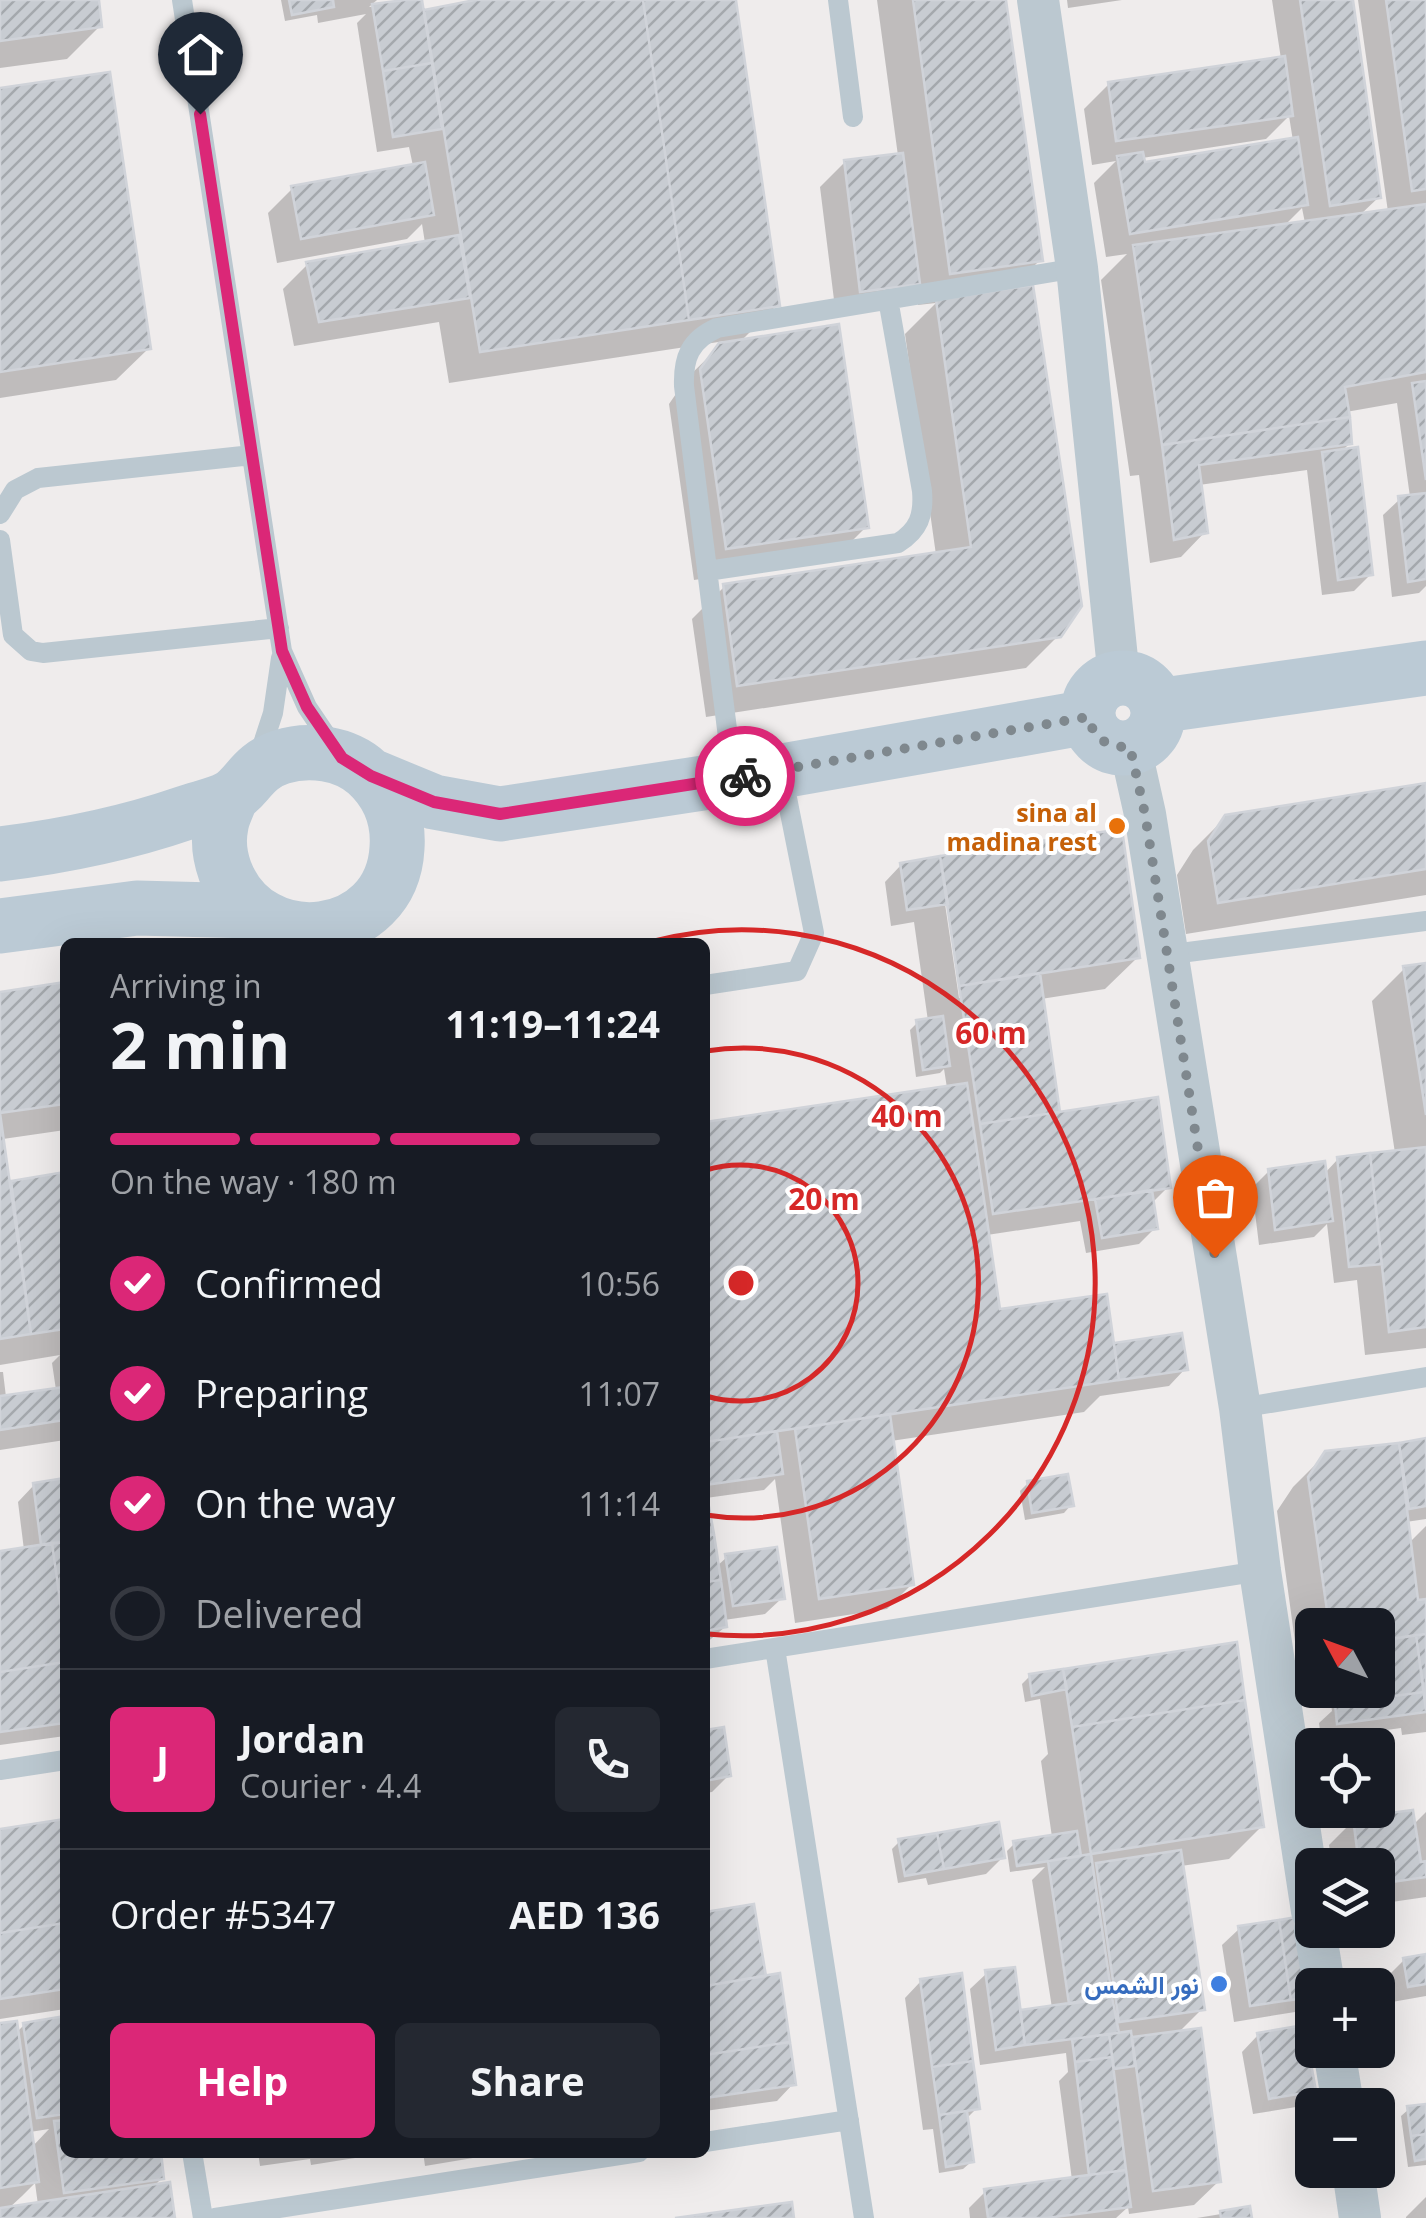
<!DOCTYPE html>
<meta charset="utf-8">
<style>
body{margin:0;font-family:"Open Sans",Vazirmatn,sans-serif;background:#242831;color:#f1f3f6;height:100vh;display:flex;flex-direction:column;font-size:38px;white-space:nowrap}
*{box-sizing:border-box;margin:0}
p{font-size:32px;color:#9ea1a6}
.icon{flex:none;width:55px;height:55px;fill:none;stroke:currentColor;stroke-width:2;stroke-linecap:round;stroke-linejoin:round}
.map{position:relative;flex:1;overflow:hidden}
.drawer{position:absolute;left:60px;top:938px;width:650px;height:1220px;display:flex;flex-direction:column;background:#171b24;border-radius:15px;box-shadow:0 10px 40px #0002}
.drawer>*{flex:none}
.needle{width:65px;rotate:311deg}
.buttons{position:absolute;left:1295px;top:1608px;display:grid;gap:20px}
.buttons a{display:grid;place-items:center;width:100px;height:100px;border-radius:15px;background:#171b24;box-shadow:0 10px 40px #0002;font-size:50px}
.pin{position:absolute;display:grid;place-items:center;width:85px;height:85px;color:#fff;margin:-102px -42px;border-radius:50% 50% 50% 0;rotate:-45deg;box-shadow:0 0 10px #0007}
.pin .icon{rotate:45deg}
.courier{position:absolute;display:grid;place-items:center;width:100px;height:100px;margin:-50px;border:8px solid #db2777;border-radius:50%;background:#fff;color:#222;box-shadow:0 2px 12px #0007}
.summary em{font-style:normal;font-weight:700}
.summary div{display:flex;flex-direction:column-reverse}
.summary{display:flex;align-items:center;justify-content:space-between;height:170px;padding:0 50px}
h1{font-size:65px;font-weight:700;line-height:75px}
.bar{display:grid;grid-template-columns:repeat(4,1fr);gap:15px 10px;align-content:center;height:120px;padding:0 50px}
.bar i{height:12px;border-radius:8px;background:#363941}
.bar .on{background:#db2777}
.bar p{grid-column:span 4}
.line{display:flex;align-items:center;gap:25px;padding:0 50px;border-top:2px solid #363941}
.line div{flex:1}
.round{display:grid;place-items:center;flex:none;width:105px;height:105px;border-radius:15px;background:#242831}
ol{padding:0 50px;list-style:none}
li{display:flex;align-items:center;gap:30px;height:110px}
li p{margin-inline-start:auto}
li .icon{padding:10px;border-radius:50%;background:#db2777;color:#fff;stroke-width:4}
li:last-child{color:#9ea1a6}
li i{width:55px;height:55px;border:5px solid #363941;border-radius:50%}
.button{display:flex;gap:20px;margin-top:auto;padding:20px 50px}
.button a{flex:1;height:115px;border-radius:15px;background:#db2777;color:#fff;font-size:40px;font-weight:700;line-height:115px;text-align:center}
.button a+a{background:#242831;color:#f1f3f6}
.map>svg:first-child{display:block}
.shadow{fill:#0003;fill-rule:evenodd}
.building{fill:url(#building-hatch);stroke:#d0d3d9;stroke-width:2.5}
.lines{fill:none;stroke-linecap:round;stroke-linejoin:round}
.lane{stroke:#bbc8d0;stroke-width:20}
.street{stroke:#bbc8d0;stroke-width:42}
.secondary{stroke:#bbcad5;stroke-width:55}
.done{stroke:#7f888e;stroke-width:10;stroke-dasharray:0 18}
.route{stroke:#db2777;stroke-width:12}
.ring{fill:none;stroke:#d62828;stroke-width:5}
.food-dot{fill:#e8710a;stroke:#fff;stroke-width:4}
.shop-dot{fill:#3f7fe0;stroke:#fff;stroke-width:4}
.labels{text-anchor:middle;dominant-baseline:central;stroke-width:8;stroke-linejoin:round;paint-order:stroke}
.food-label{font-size:25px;font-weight:bold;fill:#c56008;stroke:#fff;text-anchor:end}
.shop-label{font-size:25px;font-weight:bold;fill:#366cbe;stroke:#fff;text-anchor:end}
.centre{fill:#d62828;stroke:#fff;stroke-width:5}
.ring-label{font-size:30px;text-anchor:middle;font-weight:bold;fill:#d62828;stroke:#fff;stroke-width:8;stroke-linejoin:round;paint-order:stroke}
</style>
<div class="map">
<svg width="1426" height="2218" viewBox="0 0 1426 2218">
<defs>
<pattern id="building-hatch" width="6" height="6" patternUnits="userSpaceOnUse" patternTransform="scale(2.5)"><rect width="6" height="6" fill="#c8ccd2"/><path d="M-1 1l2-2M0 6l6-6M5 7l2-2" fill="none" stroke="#a4a8ad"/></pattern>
</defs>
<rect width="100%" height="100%" fill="#efecec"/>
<path class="shadow" d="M0,0H96L100,26L67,59L0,68Z
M281,0H377L369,7L420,0L422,13L488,0H734L777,305L740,342L866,527L834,559L694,580L669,404L687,378L725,341L449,383L439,322L294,346L283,289L308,264L425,243L422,224L407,239L277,263L268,213L293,188L413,166L409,147L377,152L357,23L366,14L318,23L317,15L285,21Z
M877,0H1003L1040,260L1009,291L1059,635L1026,668L706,717L692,619L724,587L936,555L905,334L936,303L918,305L916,285L836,316L820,187L845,162L898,156Z
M1067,0H1122L1068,8Z
M1272,0H1350L1379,197L1360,215L1388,212L1358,0H1426V586L1419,593L1392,597L1383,515L1400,499L1410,497L1397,403L1346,412L1350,443L1341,452L1371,574L1354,591L1322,595L1307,470L1199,485L1205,532L1181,557L1150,563L1139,475L1130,476L1101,280L1127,254L1106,257L1094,183L1116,161L1092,165L1084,109L1109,84L1281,59ZM1289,116L1293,141L1143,165L1142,158L1266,139ZM1302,208L1305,223L1284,226Z
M0,91L149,348L116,380L0,398Z
M1426,786V895L1186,934L1177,875L1193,850L1226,817Z
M901,865L1138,957L1105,989L1041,999L1058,1115L1168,1187L1151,1204L1155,1228L1139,1244L1086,1253L1080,1221L987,1235L998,1312L1185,1369L1169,1386L1100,1396L1084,1412L891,1441L912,1584L887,1609L795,1623L775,1479L764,1490L706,1498L716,1567L727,1557L782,1598L765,1614L724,1620L725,1627L705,1644V1124L947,1088L944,1069L940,1073L916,1077L910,1030L917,1023L928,1021L914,922L891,926L885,882ZM949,899L964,998H959L945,904Z
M1426,965V1348L1365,1355L1357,1280L1334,1283L1327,1224L1314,1237L1259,1245L1252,1188L1269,1171L1325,1173L1338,1159L1395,1153L1372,1001L1404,969Z
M65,985V1130L3,1139L9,1183L65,1175V1440L0,1450V1372H3L6,1397L56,1390L52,1363L60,1355L0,1365V995Z
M1426,1441V1519L1406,1522L1409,1543L1426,1526V1732L1402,1735L1401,1728L1321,1739L1319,1723L1332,1711L1329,1692L1319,1693V1690H1378V1625H1312V1677L1300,1678L1277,1511L1293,1487L1326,1454Z
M65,1481V1736L0,1745V1553L24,1550L18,1502L34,1485Z
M1028,1483L1071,1505L1064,1513L1025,1520L1020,1491Z
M1234,1644L1262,1826L1229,1859L1181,1866L1202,2009L1178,2033L1219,2181L1194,2205L1129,2214L1128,2207L1116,2218H970L969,2208L986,2191L1072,2180L1059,2081L1068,2072L1066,2053L980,2065L970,1989L987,1973L1018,2013L1052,2008L1032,1880L1045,1867L1010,1872L1007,1851L1015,1843L1052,1837L1041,1761L1048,1754L1040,1699L1025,1702L1022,1684L1030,1676Z
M705,1733L728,1776L712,1792L705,1793Z
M1426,1812V1897L1378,1904V1865H1332L1329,1845L1354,1820L1413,1825Z
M65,1821V2009L0,2019V1831Z
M900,1841L1002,1858L986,1874L928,1885L926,1878L898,1883L892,1849Z
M705,1915L763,1979L793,2084L777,2101L705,2111Z
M1239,1929L1311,1995L1295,2012L1234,2022L1222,1945Z
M1426,1956V1996L1392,2002L1387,1977L1404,1960Z
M921,1981L977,2108L965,2120L971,2162L963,2169L939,2173L933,2129L923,2130L905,1998Z
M65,2019V2152L162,2178L152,2188L173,2218H0V2026L16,2033L24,2025ZM49,2129L32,2147L30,2132ZM35,2183L38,2205L8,2209L22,2196Z
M1258,2035L1313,2090L1296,2107L1253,2114L1242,2052Z
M1426,2106V2165L1408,2167L1401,2116L1409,2109Z
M258,2152H393L311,2165L310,2159L260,2166Z
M423,2152H509L425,2166Z
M1426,2197V2218H1406V2217Z
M1221,2214L1249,2218H1197Z"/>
<path class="building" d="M0,0H99L102,27L0,41Z
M289,0H333L334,7L292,15Z
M405,0H422L432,63L383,71L372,4Z
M475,0H643L689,320L480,352L424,10Z
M643,0H736L780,306L689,320Z
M913,0H1006L1043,261L950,274Z
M1300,0H1353L1381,198L1330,206Z
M1386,0H1426V189L1412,191Z
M1285,56L1293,116L1116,141L1108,82Z
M432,63L442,129L393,137L383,71Z
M110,72L151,349L0,372V88Z
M1298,137L1308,205L1130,234L1117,156L1143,152L1145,162Z
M903,153L920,284L860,292L844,160Z
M425,162L434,215L301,239L291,186Z
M1426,204V372L1345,387L1350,417L1162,445L1133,245Z
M459,235L470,298L319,322L306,262Z
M1033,285L1082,606L1061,637L737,686L723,584L971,547L936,300Z
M839,324L869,528L726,549L700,369L719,343Z
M1426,381V480L1412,383Z
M1350,417L1352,444L1199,465L1208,533L1174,540L1162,445Z
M1358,447L1373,575L1338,580L1322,452Z
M1426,493V579L1408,582L1398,496Z
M1426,783V869L1218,903L1208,841L1225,815Z
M1122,829L1140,958L959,986L940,856Z
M940,856L948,904L907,910L900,863Z
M1426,963V1115L1403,966Z
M1040,973L1060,1112L980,1124L959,986Z
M65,982V1104L0,1113V992Z
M943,1016L950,1066L923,1070L916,1020Z
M967,1083L1000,1309L1107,1294L1119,1380L705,1442V1122Z
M1158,1097L1171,1188L993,1214L980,1124Z
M0,1113L31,1334L0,1339Z
M1426,1147V1327L1389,1332L1370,1153Z
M1370,1153L1382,1264L1349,1267L1337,1157Z
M1325,1161L1333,1221L1275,1230L1268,1169Z
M65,1172V1329L31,1334L11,1181Z
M1152,1190L1158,1229L1102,1238L1095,1199Z
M1182,1333L1188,1370L1119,1380L1114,1343Z
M64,1387L65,1420L0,1430V1396Z
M890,1414L914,1585L819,1599L795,1429Z
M777,1431L783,1474L705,1485V1442Z
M1426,1438V1506L1409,1509L1399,1443Z
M1399,1443L1418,1600L1426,1599V1634L1378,1641V1625H1329L1308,1477L1325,1451Z
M1068,1474L1074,1506L1032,1513L1027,1481Z
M65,1478V1542L41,1545L33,1483Z
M705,1485L714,1534L705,1536Z
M714,1534L721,1580L705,1582V1536Z
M65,1542V1637L52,1543Z
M52,1543L65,1637V1662L0,1672V1551Z
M777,1547L785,1599L733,1606L725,1554Z
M721,1580L727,1627L705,1631V1582Z
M1426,1634V1710L1416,1635Z
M1416,1635L1424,1692L1349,1702L1347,1690H1378V1641Z
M1237,1642L1245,1700L1072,1727L1063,1669Z
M65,1662V1723L0,1732V1672Z
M1063,1669L1067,1689L1032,1696L1029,1674Z
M1424,1692L1426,1712L1337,1724L1335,1704Z
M1245,1700L1264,1827L1091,1854L1072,1727Z
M724,1727L731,1776L705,1781V1730Z
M1413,1810L1421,1862L1426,1861V1877L1378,1884V1865H1359L1353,1818Z
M65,1819V1923L0,1933V1829Z
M999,1822L1005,1858L944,1869L937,1833Z
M1077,1831L1081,1856L1017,1866L1013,1841Z
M937,1833L944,1869L905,1876L898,1839Z
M1181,1850L1205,2010L1119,2022L1096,1863Z
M1091,1854L1112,1997L1069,2004L1048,1861Z
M754,1904L766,1976L705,1986V1912Z
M1302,1916L1312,1997L1291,2000L1279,1920Z
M1279,1920L1291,2000L1250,2006L1238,1926Z
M65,1923V1989L0,1999V1933Z
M1426,1954V1984L1408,1987L1403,1958Z
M1015,1967L1025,2045L996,2050L985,1970Z
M780,1973L790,2042L705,2055V1986Z
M962,1973L973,2061L932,2067L920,1979Z
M1112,1997L1119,2033L1025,2045L1020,2010Z
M65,2016V2114L37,2118L23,2023Z
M17,2021L39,2182L0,2188V2023Z
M1304,2025L1316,2091L1269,2099L1257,2033Z
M1201,2028L1221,2182L1153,2191L1132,2037Z
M1131,2031L1135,2066L1114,2069L1109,2034Z
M1109,2034L1112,2057L1075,2062L1072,2039Z
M790,2042L796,2085L705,2098V2055Z
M1112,2057L1126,2170L1089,2175L1075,2062Z
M973,2061L980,2109L939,2115L932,2067Z
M1426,2104V2134L1411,2136L1407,2106Z
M967,2111L974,2162L946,2167L939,2115Z
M65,2120V2152H161L164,2179L64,2193L54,2121Z
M1426,2134V2159L1415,2161L1411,2136Z
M1126,2170L1131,2207L1047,2218H988L984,2189Z
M170,2182L175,2218H0V2208Z
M792,2202L794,2218H675Z
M1250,2206L1252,2218H1221L1220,2211Z"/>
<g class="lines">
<path class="lane" d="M182,0L282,651L307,707L334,747
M838,0L853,117
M0,514L15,490L38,478L252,455
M0,540L13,635L31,651L43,653L279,628
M707,571L898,543C919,530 924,515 922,491L888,299
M259,756L273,713L281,658
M733,777L684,386C683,358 690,340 717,328L1077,268
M1165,955L1426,921
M705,985L797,971L814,933L782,773
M1240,1408L1426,1377
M775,1648L864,2218
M705,1659L1260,1571
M0,1770L65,1760
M705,2142L849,2120
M192,2152L203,2218
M215,2218L639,2152"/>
<path class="street" d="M1038,0L1077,268L1119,678
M1130,747L1145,814L1240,1408L1260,1571L1312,1911
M1315,1930L1324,1985
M1334,2050L1343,2105
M1353,2170L1360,2218"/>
<path class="secondary" d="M1088 713a35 35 0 1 1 70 0a35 35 0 1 1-70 0Z
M1157,706L1426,668
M371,776L434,802L500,814L782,771L1088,717
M0,854C65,846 124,834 185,813C199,808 216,805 229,798C247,788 252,766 281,757C309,748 345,753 367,773C389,793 399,820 397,848C392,944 259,960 225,871C220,857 218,840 221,826C222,817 228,806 231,797
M0,926L137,908L252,911"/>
</g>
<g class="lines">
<path class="done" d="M745,776L1088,717C1094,739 1108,748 1130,747L1145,814L1215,1257"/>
<path class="route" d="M200,114L282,651L307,707L342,758L371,776L434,802L500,814L745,776"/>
</g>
<g class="ring">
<path d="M706 1170A118 118 0 1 1 706 1396"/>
<path d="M706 1051A235 235 0 1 1 706 1515"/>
<path d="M650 942A353 353 0 1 1 707 1634"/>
</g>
<circle class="food-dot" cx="1117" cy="826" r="10"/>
<circle class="shop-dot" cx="1219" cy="1984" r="10"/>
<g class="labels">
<g class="food-label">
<text x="1097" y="812">sina al<tspan x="1097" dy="29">madina rest</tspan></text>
</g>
<g class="shop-label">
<text x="1199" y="1984">نور الشمس</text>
</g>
</g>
<circle cx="741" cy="1283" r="15" class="centre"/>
<g class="ring-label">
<text x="991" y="1044">60 m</text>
<text x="907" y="1127">40 m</text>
<text x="824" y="1210">20 m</text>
</g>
</svg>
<div class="buttons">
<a><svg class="needle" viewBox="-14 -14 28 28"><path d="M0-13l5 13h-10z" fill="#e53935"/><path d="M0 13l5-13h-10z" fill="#9ea1a6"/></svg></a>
<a><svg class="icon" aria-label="locate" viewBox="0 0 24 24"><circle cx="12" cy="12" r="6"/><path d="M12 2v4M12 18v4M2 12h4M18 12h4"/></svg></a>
<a><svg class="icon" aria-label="layers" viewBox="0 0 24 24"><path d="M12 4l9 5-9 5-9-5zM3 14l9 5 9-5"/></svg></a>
<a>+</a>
<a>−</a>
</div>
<div class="pin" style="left:1215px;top:1257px;background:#ea580c"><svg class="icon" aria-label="bag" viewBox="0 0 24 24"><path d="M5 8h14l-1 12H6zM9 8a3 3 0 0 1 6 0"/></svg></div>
<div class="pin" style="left:200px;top:114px;background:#1f2937"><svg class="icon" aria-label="home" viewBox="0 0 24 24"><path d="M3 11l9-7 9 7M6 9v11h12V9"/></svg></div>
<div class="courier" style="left:745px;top:776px"><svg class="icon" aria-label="bike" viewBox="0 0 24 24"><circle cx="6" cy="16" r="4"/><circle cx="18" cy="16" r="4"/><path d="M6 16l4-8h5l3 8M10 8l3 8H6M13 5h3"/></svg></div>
<section class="drawer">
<div class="summary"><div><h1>2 min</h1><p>Arriving in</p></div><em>11:19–11:24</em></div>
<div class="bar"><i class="on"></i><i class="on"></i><i class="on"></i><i></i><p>On the way · 180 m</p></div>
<ol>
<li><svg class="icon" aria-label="check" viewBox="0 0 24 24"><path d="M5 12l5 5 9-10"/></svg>Confirmed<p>10:56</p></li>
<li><svg class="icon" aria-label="check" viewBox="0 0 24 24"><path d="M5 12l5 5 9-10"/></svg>Preparing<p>11:07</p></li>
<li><svg class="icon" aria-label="check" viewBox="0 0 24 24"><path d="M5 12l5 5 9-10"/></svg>On the way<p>11:14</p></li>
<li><i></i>Delivered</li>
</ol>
<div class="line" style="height:180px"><b class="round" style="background:#db2777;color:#fff">J</b><div><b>Jordan</b><p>Courier · 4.4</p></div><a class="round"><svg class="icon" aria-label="phone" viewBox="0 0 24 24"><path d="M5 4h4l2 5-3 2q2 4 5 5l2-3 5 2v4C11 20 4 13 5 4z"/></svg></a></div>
<div class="line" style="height:130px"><div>Order #5347</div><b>AED 136</b></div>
<div class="button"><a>Help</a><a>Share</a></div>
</section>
</div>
